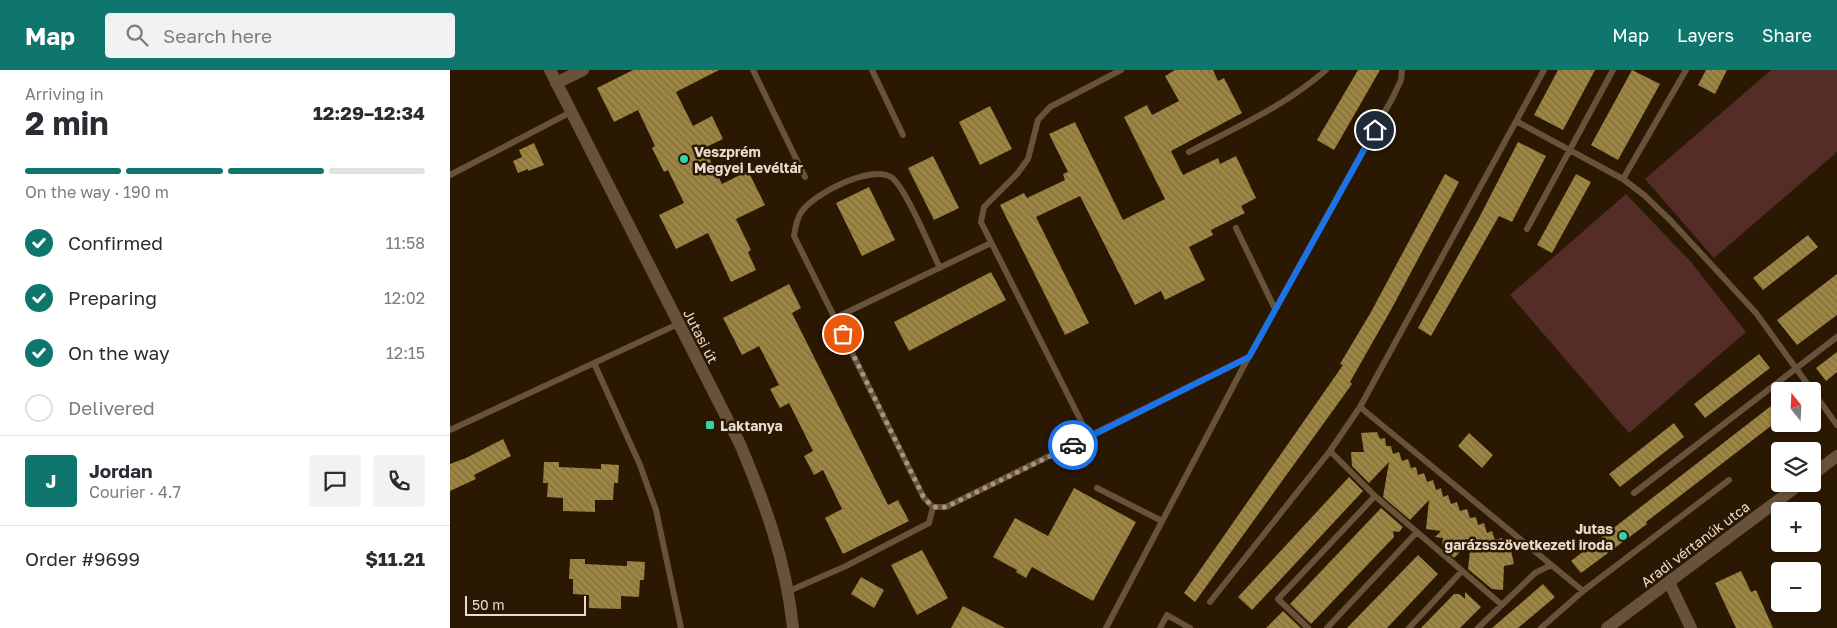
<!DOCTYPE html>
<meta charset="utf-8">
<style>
body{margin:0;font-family:"Golos Text",sans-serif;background:#f2f2f3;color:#2b2b33;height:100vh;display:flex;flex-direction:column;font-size:19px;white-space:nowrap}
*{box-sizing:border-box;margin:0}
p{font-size:16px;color:#7c7c81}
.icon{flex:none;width:28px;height:28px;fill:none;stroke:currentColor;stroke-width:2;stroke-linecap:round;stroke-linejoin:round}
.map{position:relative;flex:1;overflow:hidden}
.drawer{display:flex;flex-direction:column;background:#fff;width:450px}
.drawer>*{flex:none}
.needle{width:32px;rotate:342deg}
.fabs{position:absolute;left:1321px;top:312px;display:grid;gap:10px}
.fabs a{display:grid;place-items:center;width:50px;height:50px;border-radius:5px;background:#fff;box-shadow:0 1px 4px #0004;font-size:25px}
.scale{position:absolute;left:15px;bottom:12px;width:121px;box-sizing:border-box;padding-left:5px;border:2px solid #e8dbcd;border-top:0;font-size:14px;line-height:18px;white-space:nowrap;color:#e8dbcd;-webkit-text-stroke:4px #2b1802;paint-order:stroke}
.pin{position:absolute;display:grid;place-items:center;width:42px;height:42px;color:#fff;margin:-21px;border:2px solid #fff;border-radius:50%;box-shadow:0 1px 5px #0007}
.courier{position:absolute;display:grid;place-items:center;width:50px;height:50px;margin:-25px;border:4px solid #1a73e8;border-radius:50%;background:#fff;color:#222;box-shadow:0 1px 6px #0007}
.summary em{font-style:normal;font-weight:700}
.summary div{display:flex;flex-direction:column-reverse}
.summary{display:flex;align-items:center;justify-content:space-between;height:85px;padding:0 25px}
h1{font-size:32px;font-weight:700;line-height:38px}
.bar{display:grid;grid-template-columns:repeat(4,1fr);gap:8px 5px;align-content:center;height:60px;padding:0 25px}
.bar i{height:6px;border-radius:4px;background:#e1e1e2}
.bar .selected{background:#0f766e}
.bar p{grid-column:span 4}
.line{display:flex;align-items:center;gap:12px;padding:0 25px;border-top:1px solid #e1e1e2}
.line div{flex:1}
.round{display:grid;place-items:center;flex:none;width:52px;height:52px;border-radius:5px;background:#f2f2f3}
ol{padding:0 25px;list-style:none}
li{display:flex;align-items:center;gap:15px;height:55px}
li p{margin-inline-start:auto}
li .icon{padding:5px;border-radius:50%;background:#0f766e;color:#fff;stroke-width:4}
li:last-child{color:#7c7c81}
li i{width:28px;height:28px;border:2px solid #e1e1e2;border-radius:50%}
header{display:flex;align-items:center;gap:30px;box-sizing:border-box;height:70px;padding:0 25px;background:#0f766e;color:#fff}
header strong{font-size:24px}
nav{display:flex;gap:28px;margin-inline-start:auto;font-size:18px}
.search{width:350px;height:45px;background:#f2f2f3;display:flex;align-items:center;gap:12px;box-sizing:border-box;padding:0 18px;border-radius:5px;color:#7c7c81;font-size:19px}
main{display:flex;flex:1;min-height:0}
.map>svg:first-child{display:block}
.green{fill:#552d28}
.building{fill:url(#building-back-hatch)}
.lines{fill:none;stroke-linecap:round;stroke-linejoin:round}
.service{stroke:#68523a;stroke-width:6}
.minor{stroke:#68523a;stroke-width:12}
.tertiary{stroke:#68523a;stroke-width:12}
.done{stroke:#a69786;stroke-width:5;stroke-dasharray:0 9}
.route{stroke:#1a73e8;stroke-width:6}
.poi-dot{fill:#2ed4aa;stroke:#2b1802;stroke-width:2}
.labels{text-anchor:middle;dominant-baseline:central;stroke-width:5;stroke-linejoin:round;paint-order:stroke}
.poi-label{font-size:14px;font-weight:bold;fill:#e8dbcd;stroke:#2b1802;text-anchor:start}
.street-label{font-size:14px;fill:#e8dbcd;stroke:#2b1802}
</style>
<header>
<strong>Map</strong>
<div class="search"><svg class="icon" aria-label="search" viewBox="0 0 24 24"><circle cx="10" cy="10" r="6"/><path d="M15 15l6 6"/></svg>Search here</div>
<nav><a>Map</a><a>Layers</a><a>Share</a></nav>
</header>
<main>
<section class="drawer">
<div class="summary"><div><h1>2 min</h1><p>Arriving in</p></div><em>12:29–12:34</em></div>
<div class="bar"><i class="selected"></i><i class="selected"></i><i class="selected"></i><i></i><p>On the way · 190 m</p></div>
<ol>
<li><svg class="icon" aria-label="check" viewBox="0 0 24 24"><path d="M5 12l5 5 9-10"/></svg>Confirmed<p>11:58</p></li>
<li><svg class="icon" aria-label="check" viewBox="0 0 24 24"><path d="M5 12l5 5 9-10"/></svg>Preparing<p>12:02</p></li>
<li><svg class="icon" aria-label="check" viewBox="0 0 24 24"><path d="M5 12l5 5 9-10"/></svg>On the way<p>12:15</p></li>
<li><i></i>Delivered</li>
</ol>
<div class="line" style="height:90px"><b class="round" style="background:#0f766e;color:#fff">J</b><div><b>Jordan</b><p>Courier · 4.7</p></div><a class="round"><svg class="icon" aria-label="chat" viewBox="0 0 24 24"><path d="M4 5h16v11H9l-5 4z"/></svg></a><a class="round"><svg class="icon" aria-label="phone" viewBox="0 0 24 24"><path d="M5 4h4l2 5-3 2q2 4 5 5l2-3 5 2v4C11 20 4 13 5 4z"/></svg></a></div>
<div class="line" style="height:65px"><div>Order #9699</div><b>$11.21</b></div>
</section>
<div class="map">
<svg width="1387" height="558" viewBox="0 0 1387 558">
<defs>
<pattern id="building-back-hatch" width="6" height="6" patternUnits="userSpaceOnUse" patternTransform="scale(1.25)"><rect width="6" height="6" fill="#9d8542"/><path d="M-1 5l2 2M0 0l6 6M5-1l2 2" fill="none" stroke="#7f6e41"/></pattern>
</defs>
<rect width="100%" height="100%" fill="#2b1802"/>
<path class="green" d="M1321,0H1387V82L1264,188L1195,109Z
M1176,124L1241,192L1296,262L1179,363L1060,225Z"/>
<path class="building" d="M183,0H269L226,22L243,56L262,46L273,69L254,78L272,114L298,101L315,135L286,149L301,180L298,182L306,200L281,212L258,163L226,179L209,145L234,133L218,100L214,102L202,78L205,76L188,40L164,52L147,18Z
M725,0H763L768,11L774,8L792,43L721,81L733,105L768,88L770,94L786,86L806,128L791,136L795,143L761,160L763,165L739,177L755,210L715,230L711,221L685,235L630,126L586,147L639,253L615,265L550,135L574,123L577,128L615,110L613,104L618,102L599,64L625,52L673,150L715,129L674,47L697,35L702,45L729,31L715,6Z
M908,0H930L884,80L867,70Z
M1108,0H1145L1113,60L1084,45Z
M1182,0L1210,14L1168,90L1141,75Z
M1256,0H1277L1265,24L1248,15Z
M540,36L562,79L530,95L509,52Z
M1068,72L1096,86L1062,152L1049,146L981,266L968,258L1029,148Z
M84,73L94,95L78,101V99L68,103L63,91L72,87L69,80Z
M483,86L509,138L484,150L458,98Z
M995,104L1009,112L942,238L900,312L902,314L745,532L734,523L893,295L890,294L921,242Z
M1126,104L1141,112L1102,183L1087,175Z
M419,117L445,170L412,186L386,133Z
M1358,165L1368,177L1313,220L1303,208Z
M541,202L556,230L459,281L444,252Z
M1387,204V245L1347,275L1327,250Z
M339,214L351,238L342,243L438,435L448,430L459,451L393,484L375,448L392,439L373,400L364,405L354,386L363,381L339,333L330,338L320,319L329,315L309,276L292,285L273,248Z
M1387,282V302L1376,311L1366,298Z
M1309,284L1320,298L1255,348L1244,334Z
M1330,329V349L1196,452L1197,454L1131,503L1121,491Z
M1224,353L1234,367L1170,417L1159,404Z
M927,362L930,369L935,368L936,376H941L943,384L949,382L952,391L958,389L961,398L966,397L968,405L974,403L977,412L983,410L986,420L991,418L993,427L998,425L1001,434L1007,432L1010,441L1017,439L1020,448L1026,447L1028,455L1034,453L1037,463L1042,461L1045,470L1052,468L1054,478L1060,476L1064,494L1054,496L1053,520L1042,519L1018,499L1021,471L1004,488L1001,485V476L992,475L993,468L985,467L991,461L976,459L979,430L960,450L933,427L939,392L919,413L902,396L901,382H914L911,363Z
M1019,363L1043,385L1032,398L1008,376Z
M53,369L61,386L24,405L26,409L0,421V394L16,388Z
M94,392H109V397L151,399V394L169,395L168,413H164L163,430H145V442L113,441V428L97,427L98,413H93Z
M899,407L913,421L802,540L788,527Z
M624,418L686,452L643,531L582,497L576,508L566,502L567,500L543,487L565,448L598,466Z
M931,438L953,457L949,462L943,461L944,467L861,554L840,534Z
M472,480L498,528L467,545L441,495Z
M968,485L988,504L937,558H897Z
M120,489H135V494L177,496V491L195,492L194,510H190L189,527L171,526V539L139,538V525L123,524V509H119Z
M1291,501L1301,522L1306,520L1323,558H1286L1265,513Z
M411,507L434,520L424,538L401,524Z
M1093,514L1105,527L1068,558H1042Z
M1015,522L1031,537L1010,558H971L1004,524H1009L1015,529Z
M513,536L555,558H501Z
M833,541L851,558H816Z"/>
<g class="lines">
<path class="service" d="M303,0L355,107
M422,0L453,65
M1066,51L1173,109L1194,125L1221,151L1306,243L1387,355
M739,82C787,57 835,36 876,0
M0,105L121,42
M1173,109L1236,0
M786,158L825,239
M1077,159L1163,0
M490,198C481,180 455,116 441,107C420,95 365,123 352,141C347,148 345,158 344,166L474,428L483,437H496L799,287L943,27L951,10L952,0
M385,248L541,173
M144,293L190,395L206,440L231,558
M910,337L1133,521L1279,410
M0,360L228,254
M639,367L531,152L534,137L567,104L578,89L588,50L600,37L671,0
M880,381L925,426L1052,535
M647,418L712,451
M1184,423L1387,267
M339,521L396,496L479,453L483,437
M760,532L880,381L910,337L1094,0
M656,558L798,288
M710,558L717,545L740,558
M858,558L828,529L925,426
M877,558L966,463
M959,558L1011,502
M1028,558L1085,503L1101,495
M1091,558L1133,521"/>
<path class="minor" d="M106,13L133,0
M1219,512L1241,558"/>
<path class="tertiary" d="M100,0L290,374C316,436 336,491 343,558
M1362,405L1387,386
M1157,558L1350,414"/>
</g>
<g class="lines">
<path class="done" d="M393,264L474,428L483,437H496L623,375"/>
<path class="route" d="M623,375L799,287L925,60"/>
</g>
<g class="poi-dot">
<circle cx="234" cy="89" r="5"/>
<rect x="255" y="350" width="10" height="10" rx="2.5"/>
<circle cx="1173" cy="466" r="5"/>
</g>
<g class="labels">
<g class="poi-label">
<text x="244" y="81">Veszprém<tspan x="244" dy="16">Megyei Levéltár</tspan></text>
<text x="270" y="355">Laktanya</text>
<text x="1163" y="458" text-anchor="end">Jutas<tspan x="1163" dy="16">garázsszövetkezeti iroda</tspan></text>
</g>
<g class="street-label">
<text transform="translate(251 266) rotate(63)">Jutasi út</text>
<text transform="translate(1245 474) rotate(-37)">Aradi vértanúk utca</text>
</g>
</g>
</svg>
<div class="fabs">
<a><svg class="needle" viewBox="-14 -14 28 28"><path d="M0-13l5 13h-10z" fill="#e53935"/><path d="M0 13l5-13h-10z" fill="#7c7c81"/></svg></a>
<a><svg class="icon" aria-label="layers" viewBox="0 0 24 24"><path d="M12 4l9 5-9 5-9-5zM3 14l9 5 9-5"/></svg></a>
<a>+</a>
<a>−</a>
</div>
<div class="scale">50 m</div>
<div class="pin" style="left:393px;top:264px;background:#ea580c"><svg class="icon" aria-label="bag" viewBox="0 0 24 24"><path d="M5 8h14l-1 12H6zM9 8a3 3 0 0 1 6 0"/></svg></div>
<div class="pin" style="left:925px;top:60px;background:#1f2937"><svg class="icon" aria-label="home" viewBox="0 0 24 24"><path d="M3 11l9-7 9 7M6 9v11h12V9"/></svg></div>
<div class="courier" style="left:623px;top:375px"><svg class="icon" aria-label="car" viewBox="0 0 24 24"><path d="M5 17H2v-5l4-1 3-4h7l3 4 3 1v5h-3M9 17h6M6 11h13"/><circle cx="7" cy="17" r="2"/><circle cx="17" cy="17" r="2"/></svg></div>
</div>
</main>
